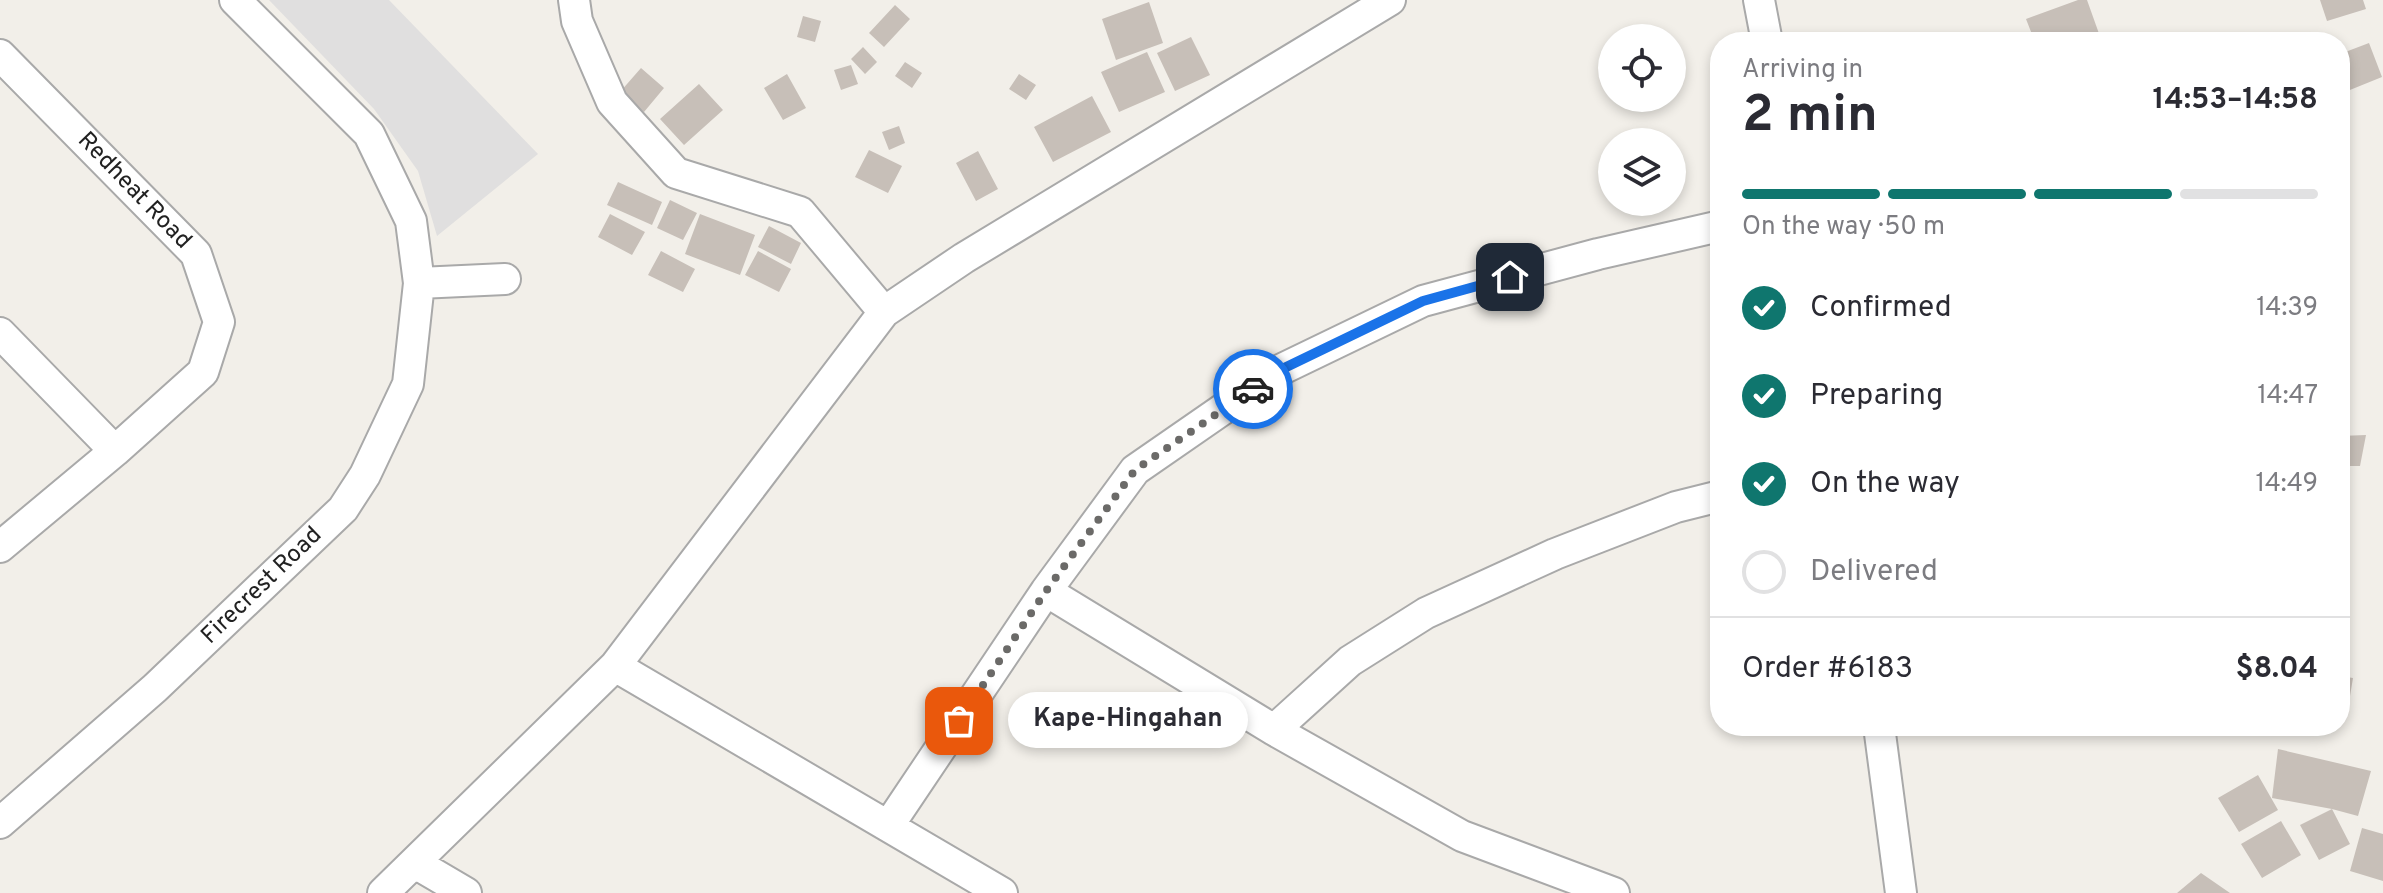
<!DOCTYPE html>
<meta charset="utf-8">
<style>
body{margin:0;font-family:Overpass,sans-serif;background:#f2f2f3;color:#2b2b33;height:100vh;display:flex;flex-direction:column;font-size:30px;white-space:nowrap}
*{box-sizing:border-box;margin:0}
p{font-size:26px;color:#7c7c81}
.icon{flex:none;width:44px;height:44px;fill:none;stroke:currentColor;stroke-width:2;stroke-linecap:round;stroke-linejoin:round}
.map{position:relative;flex:1;overflow:hidden}
.details{position:absolute;left:1710px;top:32px;width:640px;height:704px;display:flex;flex-direction:column;background:#fff;border-radius:32px;box-shadow:0 4px 12px #0003}
.details>*{flex:none}
.buttons{position:absolute;left:1598px;top:24px;display:grid;gap:16px}
.buttons a{display:grid;place-items:center;width:88px;height:88px;border-radius:50%;background:#fff;box-shadow:0 4px 12px #0003;font-size:40px}
.pin{position:absolute;display:grid;place-items:center;width:68px;height:68px;color:#fff;margin:-34px;border-radius:16px;box-shadow:0 4px 12px #0006}
.courier{position:absolute;display:grid;place-items:center;width:80px;height:80px;margin:-40px;border:6px solid #1a73e8;border-radius:50%;background:#fff;color:#222;box-shadow:0 2px 10px #0007}
.bubble{position:absolute;height:56px;border-radius:28px;background:#fff;box-shadow:0 4px 12px #0003;font-size:26px;font-weight:700;line-height:56px;text-align:center}
.summary em{font-style:normal;font-weight:700}
.summary div{display:flex;flex-direction:column-reverse}
.summary{display:flex;align-items:center;justify-content:space-between;height:136px;padding:0 32px}
h1{font-size:52px;font-weight:700;line-height:60px}
.bar{display:grid;grid-template-columns:repeat(4,1fr);gap:12px 8px;align-content:center;height:96px;padding:0 32px}
.bar i{height:10px;border-radius:6px;background:#e1e1e2}
.bar .current{background:#0f766e}
.bar p{grid-column:span 4}
.line{display:flex;align-items:center;gap:20px;padding:0 32px;border-top:2px solid #e1e1e2}
.line div{flex:1}
ol{padding:0 32px;list-style:none}
li{display:flex;align-items:center;gap:24px;height:88px}
li p{margin-inline-start:auto}
li .icon{padding:8px;border-radius:50%;background:#0f766e;color:#fff;stroke-width:4}
li:last-child{color:#7c7c81}
li i{width:44px;height:44px;border:4px solid #e1e1e2;border-radius:50%}
.map>svg:first-child{display:block}
.residential{fill:#e0dfdf}
.building{fill:#c7bfb8}
.lines{fill:none;stroke-linecap:round;stroke-linejoin:round}
.street-casing{stroke:#a9a9a9;stroke-width:34}
.street{stroke:#fff;stroke-width:30}
.done{stroke:#6b6a68;stroke-width:8;stroke-dasharray:0 14.4}
.route{stroke:#1a73e8;stroke-width:10}
.labels{text-anchor:middle;dominant-baseline:central;stroke-width:6;stroke-linejoin:round;paint-order:stroke}
.street-label{font-size:24px;fill:#222;stroke:#fff}
</style>
<div class="map">
<svg width="2383" height="893" viewBox="0 0 2383 893">
<rect width="100%" height="100%" fill="#f2efe9"/>
<path class="residential" d="M269,0H389L538,154L437,236L418,171L374,109Z"/>
<path class="building" d="M2078,0H2087L2102,42H2035L2026,19Z
M2320,0H2363L2366,9L2327,21Z
M1149,2L1163,43L1116,60L1102,19Z
M895,5L910,19L884,47L869,33Z
M803,16L821,21L815,42L797,37Z
M1191,37L1210,75L1175,91L1157,53Z
M2369,43L2382,77L2340,94V54Z
M863,47L877,62L865,74L851,59Z
M1147,52L1165,92L1119,112L1101,72Z
M905,62L922,73L912,88L895,76Z
M851,65L858,84L841,90L834,70Z
M641,68L664,88L644,112L620,92Z
M787,74L806,108L783,120L764,88Z
M1019,74L1036,85L1026,100L1009,89Z
M699,84L723,110L684,145L660,119Z
M1092,96L1111,132L1053,162L1034,127Z
M899,126L905,143L889,150L882,132Z
M869,150L902,166L888,193L855,177Z
M978,151L998,189L976,201L956,163Z
M618,182L662,202L652,225L607,205Z
M670,200L697,213L683,240L657,228Z
M610,214L645,232L632,255L598,237Z
M700,214L755,235L740,275L685,254Z
M769,226L801,243L791,264L758,247Z
M661,251L695,269L683,292L648,275Z
M758,251L791,269L779,292L745,275Z
M2366,435L2360,466H2340V436Z
M2340,676L2353,678L2349,702L2340,701Z
M2278,749L2371,771L2358,816L2332,809L2350,844L2319,860L2300,825L2332,809L2272,798Z
M2258,775L2278,810L2239,832L2218,798Z
M2281,821L2301,855L2262,878L2241,844Z
M2362,828L2383,834V881L2350,871Z
M2201,873L2230,893H2177Z"/>
<g class="lines">
<defs>
<path id="street" d="M574,0L577,21L612,102L676,173L800,212L884,312
M1759,0L1767,42
M0,55L196,254L219,322L203,372L115,451L0,547
M419,283L505,279
M0,333L115,451
M1046,591L1274,730L1462,836L1614,893
M615,666L1002,893
M1879,726L1901,893
M1274,730L1350,661L1426,613L1555,554L1676,507L1720,496
M0,823L155,688L343,509L365,475L408,384L419,283L411,221L369,134L235,0
M889,825L1046,591L1135,470L1278,371L1423,301L1598,254L1720,226
M415,863L466,893
M383,893L615,666L884,312L964,258L1390,0"/>
</defs>
<use href="#street" class="street-casing"/>
<use href="#street" class="street"/>
</g>
<g class="lines">
<path class="done" d="M959,721L1046,591L1135,470L1253,389"/>
<path class="route" d="M1253,389L1278,371L1423,301L1510,277"/>
</g>
<g class="labels">
<g class="street-label">
<text transform="translate(134 191) rotate(46)">Redheat Road</text>
<text transform="translate(262 586) rotate(-44)">Firecrest Road</text>
</g>
</g>
</svg>
<div class="buttons">
<a><svg class="icon" aria-label="locate" viewBox="0 0 24 24"><circle cx="12" cy="12" r="6"/><path d="M12 2v4M12 18v4M2 12h4M18 12h4"/></svg></a>
<a><svg class="icon" aria-label="layers" viewBox="0 0 24 24"><path d="M12 4l9 5-9 5-9-5zM3 14l9 5 9-5"/></svg></a>
</div>
<div class="pin" style="left:959px;top:721px;background:#ea580c"><svg class="icon" aria-label="bag" viewBox="0 0 24 24"><path d="M5 8h14l-1 12H6zM9 8a3 3 0 0 1 6 0"/></svg></div>
<div class="pin" style="left:1510px;top:277px;background:#1f2937"><svg class="icon" aria-label="home" viewBox="0 0 24 24"><path d="M3 11l9-7 9 7M6 9v11h12V9"/></svg></div>
<div class="courier" style="left:1253px;top:389px"><svg class="icon" aria-label="car" viewBox="0 0 24 24"><path d="M5 17H2v-5l4-1 3-4h7l3 4 3 1v5h-3M9 17h6M6 11h13"/><circle cx="7" cy="17" r="2"/><circle cx="17" cy="17" r="2"/></svg></div>
<div class="bubble" style="left:1008px;top:692px;width:240px">Kape-Hingahan</div>
<section class="details">
<div class="summary"><div><h1>2 min</h1><p>Arriving in</p></div><em>14:53–14:58</em></div>
<div class="bar"><i class="current"></i><i class="current"></i><i class="current"></i><i></i><p>On the way · 50 m</p></div>
<ol>
<li><svg class="icon" aria-label="check" viewBox="0 0 24 24"><path d="M5 12l5 5 9-10"/></svg>Confirmed<p>14:39</p></li>
<li><svg class="icon" aria-label="check" viewBox="0 0 24 24"><path d="M5 12l5 5 9-10"/></svg>Preparing<p>14:47</p></li>
<li><svg class="icon" aria-label="check" viewBox="0 0 24 24"><path d="M5 12l5 5 9-10"/></svg>On the way<p>14:49</p></li>
<li><i></i>Delivered</li>
</ol>
<div class="line" style="height:104px"><div>Order #6183</div><b>$8.04</b></div>
</section>
</div>
